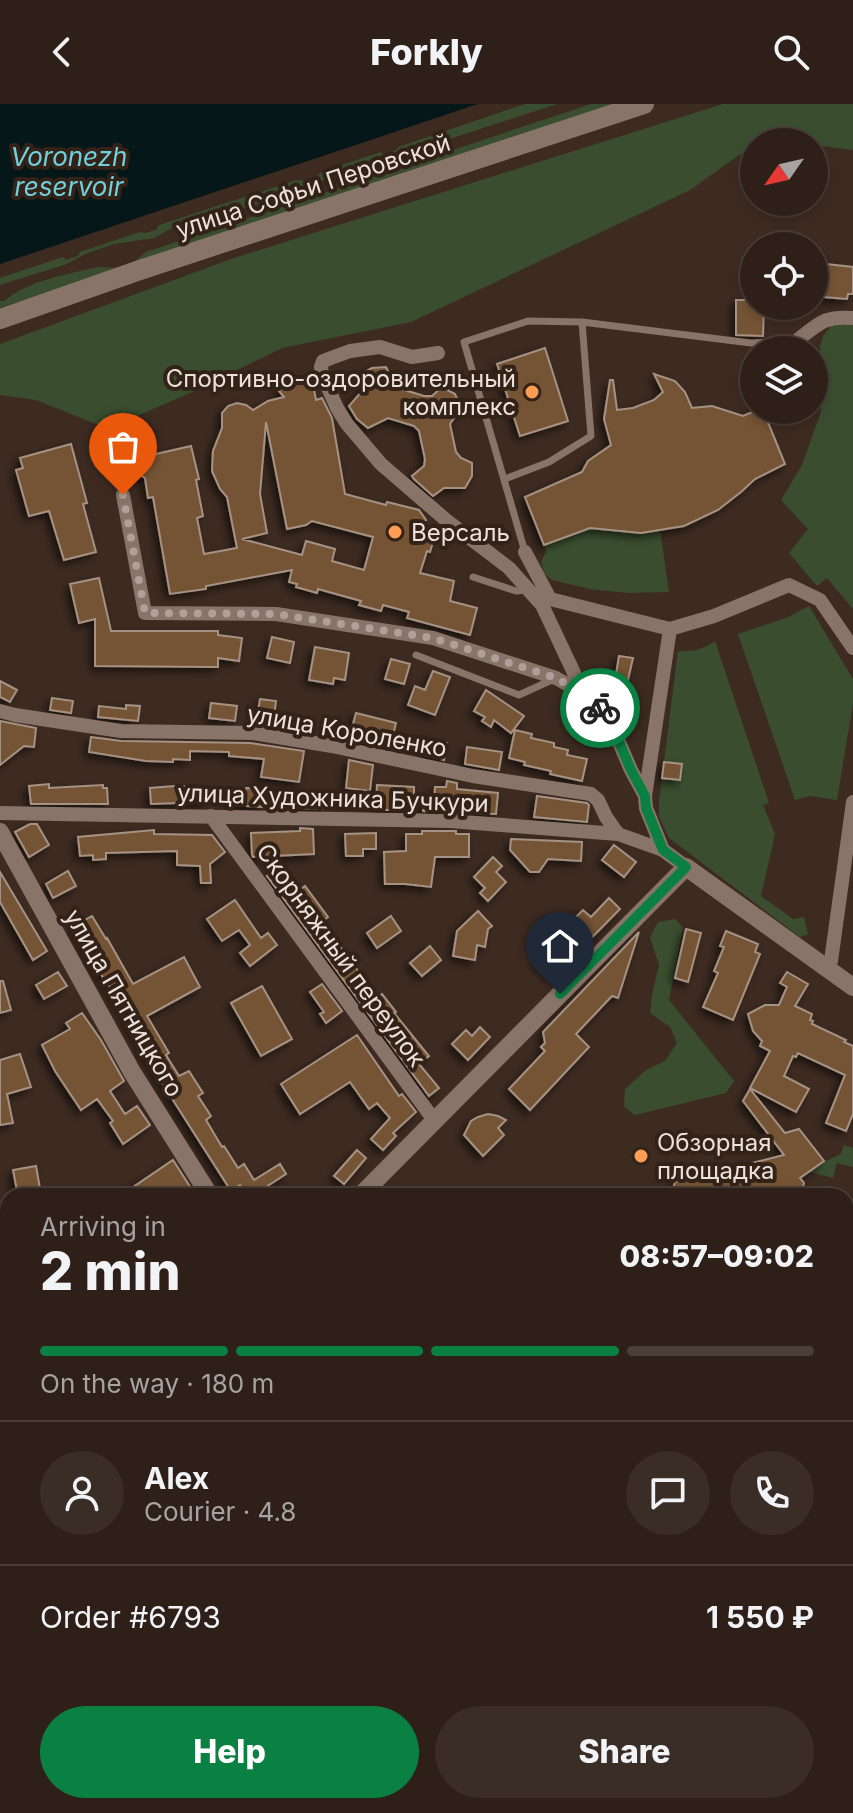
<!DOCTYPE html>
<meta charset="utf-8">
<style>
body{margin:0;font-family:Inter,sans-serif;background:#3a2d26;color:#f1f3f6;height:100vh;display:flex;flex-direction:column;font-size:30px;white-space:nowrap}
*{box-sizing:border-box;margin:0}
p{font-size:26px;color:#a7a3a2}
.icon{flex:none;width:44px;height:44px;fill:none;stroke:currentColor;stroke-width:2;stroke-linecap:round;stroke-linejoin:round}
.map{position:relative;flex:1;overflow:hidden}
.details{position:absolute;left:0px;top:1084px;width:854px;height:626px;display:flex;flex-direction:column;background:#2e2019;border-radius:24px 24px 0 0;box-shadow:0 4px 12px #0003,0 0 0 2px #493e38}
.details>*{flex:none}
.needle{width:52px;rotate:236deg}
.tools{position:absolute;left:740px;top:24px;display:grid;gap:16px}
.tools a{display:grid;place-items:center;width:88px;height:88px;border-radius:50%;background:#2e2019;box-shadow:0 4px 12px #0003,0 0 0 2px #493e38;font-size:40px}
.pin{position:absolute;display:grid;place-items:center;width:68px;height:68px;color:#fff;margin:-82px -34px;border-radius:50% 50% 50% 0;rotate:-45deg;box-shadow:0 0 8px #0007}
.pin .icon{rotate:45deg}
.courier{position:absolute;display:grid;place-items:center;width:80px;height:80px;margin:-40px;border:6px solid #0b8043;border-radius:50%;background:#fff;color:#222;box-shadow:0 2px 10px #0007}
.head em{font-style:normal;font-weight:800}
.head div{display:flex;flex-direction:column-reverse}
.head{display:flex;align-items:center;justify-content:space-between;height:136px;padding:0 40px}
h1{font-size:52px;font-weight:800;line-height:60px}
.bar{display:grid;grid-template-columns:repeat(4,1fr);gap:12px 8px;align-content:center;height:96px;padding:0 40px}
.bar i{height:10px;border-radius:6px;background:#493e38}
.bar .selected{background:#0b8043}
.bar p{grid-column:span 4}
.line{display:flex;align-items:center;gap:20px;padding:0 40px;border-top:2px solid #493e38}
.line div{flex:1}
.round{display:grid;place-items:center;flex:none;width:84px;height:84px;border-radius:42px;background:#3a2d26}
.button{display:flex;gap:16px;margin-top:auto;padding:16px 40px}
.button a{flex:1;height:92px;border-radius:48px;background:#0b8043;color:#fff;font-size:32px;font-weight:800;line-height:92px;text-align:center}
.button a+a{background:#3a2d26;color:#f1f3f6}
header{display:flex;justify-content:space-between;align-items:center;height:104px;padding:0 40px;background:#2e2019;font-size:36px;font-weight:800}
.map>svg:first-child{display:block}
.green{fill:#3a4e2f}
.water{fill:#051719}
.building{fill:#745234;stroke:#a59283;stroke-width:2;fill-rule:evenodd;filter:url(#shadow)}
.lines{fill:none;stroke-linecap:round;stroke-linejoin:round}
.service{stroke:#887468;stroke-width:7}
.minor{stroke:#887468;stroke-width:14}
.tertiary{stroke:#887468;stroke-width:18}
.secondary{stroke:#887468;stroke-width:20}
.done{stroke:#afa199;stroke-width:8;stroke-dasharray:0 14.4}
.route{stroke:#0b8043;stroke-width:10}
.poi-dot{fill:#fc9d53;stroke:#322217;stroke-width:3}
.labels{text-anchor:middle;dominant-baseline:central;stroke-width:8;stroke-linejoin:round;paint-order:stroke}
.street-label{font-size:24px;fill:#ece1da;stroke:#322217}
.poi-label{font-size:24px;fill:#ece1da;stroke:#322217;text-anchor:start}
.water-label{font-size:26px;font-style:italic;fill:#70d1dd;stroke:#322217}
</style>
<header><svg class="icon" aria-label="back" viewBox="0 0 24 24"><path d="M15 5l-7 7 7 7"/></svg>Forkly<svg class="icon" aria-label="search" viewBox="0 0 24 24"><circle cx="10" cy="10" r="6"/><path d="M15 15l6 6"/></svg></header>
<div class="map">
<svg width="853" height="1709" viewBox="0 0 853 1709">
<defs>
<filter id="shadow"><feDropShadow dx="-4" dy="4" stdDeviation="4" flood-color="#0009"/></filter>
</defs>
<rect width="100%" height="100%" fill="#3d2b21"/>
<path class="green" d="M525,0H557L329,74L284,92L210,115L174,123L154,134L114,140L87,149L67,160L0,181V174L63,153L66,156L78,152L80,148L140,128L145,129L156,126L159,121L297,76C306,78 315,76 321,68L381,48L383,50L395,47L398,43Z
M591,0H620L130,161L146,148Z
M723,0H853V46L814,41V38H754V47L739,51L690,86L411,218L282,244L190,289L116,321L96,320L36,296L0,291V240L234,154Z
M97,163L122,164L0,204V197H4C29,176 66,171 97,163Z
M853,218V505L827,474L817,482L789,449L808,425L781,396L802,361L821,308L820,242L823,232L832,221Z
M590,424L641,429L660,426L669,488L628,489L590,485L552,476L544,469L541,459L546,447L544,441Z
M809,502L853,575V599L837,696L810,692L795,696L738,530L786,514Z
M715,537L769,699L763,701L775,730L761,792L793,815L804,813L808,830L800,833L669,734L659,713V697L678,547C693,548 702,546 715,537Z
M675,815L683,824L669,896L734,977L726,989L635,1011L624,1003L625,985L646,966L665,957L677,939L670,923L650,909L652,891L659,861L650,833L658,818Z
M844,1041L853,1044V1063L837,1059L833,1074L810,1068L824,1058L841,1050Z
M846,1264L853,1266V1332L846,1329Z
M846,1433L853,1436V1553L846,1551Z
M8,1489V1550L5,1533L0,1527V1494Z
M33,1702H85L86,1709H35Z
M395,1702H441L429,1709H396Z"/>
<path class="water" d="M0,0H478L0,160Z"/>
<path class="building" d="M826,160L853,163V190H848L847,195L823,193Z
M736,196H754V202H764L763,232L736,231Z
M545,244L568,317L520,332L497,260Z
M386,263L394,280L398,284L424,292H432L442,283L455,290L461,304L450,320L456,348L461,354L472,359V372L465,384H444L433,392L414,375L412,372L424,362L425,355L419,327L414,322L388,314L368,324L357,315L349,302L363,286L361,270L372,264Z
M654,270L675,277L685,288L692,304L712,302L743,312L757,306H763L785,360L755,375L741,388L718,406L684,422L641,429L590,424L544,441L525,393L582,368L588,357L611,341L604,315L610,276H613L617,306L633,304L654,296L663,288Z
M312,275L316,296L322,294L332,314L345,390L386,401L387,398L419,406L426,416L417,423L436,428L430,448L427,447L420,469L454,477L450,497L477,504L470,531L407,514L409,508L383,501L381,507L359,501L361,497L318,485L317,489L296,483L297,480L289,478L292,466L206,482V485L170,490L153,393L148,394L145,374L134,367L143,353L191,342L199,375L196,376L203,412L197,414L204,450L237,444L227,393L220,385L212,367L213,347L222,324V309L228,302L237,299L246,301L253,306L268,297L284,293L279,287L284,281ZM266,318L287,425L306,421L312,417L373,433L364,466L332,457L335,445L306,437L302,451L242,435L267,429L260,390Z
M71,340L87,399L83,400L96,448L64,456L49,407L29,412L16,366L23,364L20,354Z
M99,474L111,527H218V531L242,534L239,557L218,554V563L95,562V515L79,519L70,480Z
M272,533L294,538L290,559L267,554Z
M315,543L349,549L345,576L334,574L333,580L309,576Z
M619,552L633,554L621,606L613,604L611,601Z
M391,555L410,560L404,580L385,575Z
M433,567L450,573L435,611L408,601L415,582L425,586Z
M0,577L17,586L10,598L0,593Z
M486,586L524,612L511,629L494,616L491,623L482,617L485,613L474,607Z
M52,594L73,597L71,609L50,606Z
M260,595L276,597L273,622L256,619Z
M211,599L237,602L235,617L209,614Z
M126,601L140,602L138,617L98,613L99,602L126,605Z
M356,609L396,619L390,644L349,635Z
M0,617L36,624L34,643L24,642L0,661Z
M515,626L532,630L531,634L554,639V643L568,646L567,651L587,655L582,677L550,670L551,667L524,661L525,658L509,654Z
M91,633L121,637L250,639L304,647L299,678L261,673L264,655L229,652V648L190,647V656L173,655V658L146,657L89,648Z
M428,635L447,639L444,656L425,651Z
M467,643L502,648L499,666L465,660Z
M349,656L373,661L370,687L346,684Z
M664,658L682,660L680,676L662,674Z
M447,677L457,679V685L498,689L496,710L423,707V698H434L435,683H446Z
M49,680V684L103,681V684H107L108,700H31L29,682Z
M377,681L414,683V702L391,701V706H376Z
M175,682L207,683V698L151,700L150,684Z
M246,684L263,685L262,703L231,701L232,688L246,689Z
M300,688H311V698H324V705L300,704Z
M537,692L587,699L589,701L587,718L534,713Z
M30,720H37L49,741L29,753L15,728Z
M300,724L313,725L314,750L253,753L252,751L251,729L300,727Z
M154,726V730L212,731L225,748L210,760L211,779H201L200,762L177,761V747L106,749V755L93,756V751L80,752L78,733Z
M422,727H456V730H469V753H435L431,783L405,780H385L384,748L406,747V730H422Z
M376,729V745H363V752H346L345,730Z
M511,735L582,738L581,757L548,755L539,768H530L510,746Z
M614,741L636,758L624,773L602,756Z
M493,753L502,762L496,768L506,778L488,797L480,789L485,784L474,773Z
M279,764L297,788L305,782L328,813L320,819L338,845L341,844L378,894L382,890L396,908L394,909L429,952L419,960L439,984L429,992L267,772Z
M68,767L76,782L53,794L46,780Z
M0,768L47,847L33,856L0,798Z
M609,794L620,805L554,872L538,857L578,818L574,815L583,806L591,813Z
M235,796L261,834L268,829L277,841L250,862L240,849L250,841L239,826L222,837L207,815Z
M478,807L492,822L488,825L485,843L477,841L475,856L453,852L457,827Z
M92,812L106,835L107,834L133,880L184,853L200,883L147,912L169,949L166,951L179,972L189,967L203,989L198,992L211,1012L206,1016L222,1043L224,1042L238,1064L244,1060L254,1076L280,1060L286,1070L252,1092H247L240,1081L231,1087L164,982L107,878L106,879L74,822Z
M391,812L401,827L377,844L367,829Z
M686,825L701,829L688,878L675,874Z
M726,827L758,840L755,848L760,850L733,916L703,903L718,869L714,867L724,843L720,842Z
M639,828L618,894L612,892L576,930L589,943L530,1006L509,985L545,947L541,943L545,939L543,928Z
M430,842L441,856L422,872L410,859Z
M58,868L67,882L44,895L36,881Z
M787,868L808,880L795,902L812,910L810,916L813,917L812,920L846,936L844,938L853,942V1010L846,1027L826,1019L845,971L798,949L796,953L793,952L784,972L809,985L796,1008L750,984L770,947L760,942L762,937L753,927L748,910L765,901H779L787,883L780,879Z
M0,877H3L11,906L0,909Z
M322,880L342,907L326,919L320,910L324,908L310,888Z
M262,882L292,935L261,952L231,899Z
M82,909L101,936L124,977L110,987L125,1010L137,1002L150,1021L123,1040L110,1019L113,1017L97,995L81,1006L55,967L42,941L70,925L66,919Z
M480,923L490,933L468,956L452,940L466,926L472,932Z
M357,931L399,992L402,990L416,1008L393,1029L396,1032L383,1046L371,1035L390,1014L377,999L369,1005L350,978L300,1010L281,980Z
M20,950L31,983L7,990L13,1019L0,1021V956Z
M750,985L785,1029L799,1025L824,1057L800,1074L804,1079L800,1092H671L675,1078L784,1051L743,997Z
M488,1010L498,1012L506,1016L498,1024L504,1031L483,1052L464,1031L471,1017L478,1013Z
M357,1046L366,1054L344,1080L334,1072Z
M173,1056L196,1092H120Z
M36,1062L41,1090L18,1092L13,1066Z"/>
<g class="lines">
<path class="service" d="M505,375L549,358L591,332L582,218
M525,448L464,238L528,217L582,218L751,239L778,238
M473,473L516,487L526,486
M416,551L519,591L554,575
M848,1427L853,1429
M524,1709L537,1702
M825,1709L827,1702"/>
<path class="minor" d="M795,238C819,220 822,212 853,214
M438,249L412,253L380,243L350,247L323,257L321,263L322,270L337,304L347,320L381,360L446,416L509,464L542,501L574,569L577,586
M123,391L145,509L276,510L433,534L556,574L593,595L604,608L613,624L631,666L645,692
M525,448L550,495L670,525L714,512L789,481L820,496L853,544
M670,525L645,692L646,704L663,746L686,763
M0,607L15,611L121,627L253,629L332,642L473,672L591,690L598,696L606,713L618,730
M0,709L450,717L618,730L663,746
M211,712L434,1016
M827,864L831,857L853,698
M0,1289L8,1332
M846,1694L853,1696
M64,1702L65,1709
M220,1702V1709"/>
<path class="tertiary" d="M0,728L132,968L210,1092
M360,1092L686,763L853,883
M846,1355L853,1358
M0,1456L8,1448
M603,1702L606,1709"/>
<path class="secondary" d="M0,215L140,166L644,0"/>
</g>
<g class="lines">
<path class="done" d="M123,391L145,509L276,510L433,534L556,574L593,595L600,604"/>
<path class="route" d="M560,890L686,763L663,746L646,704L645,692L631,666L613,624L600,604"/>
</g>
<g class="poi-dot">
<circle cx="532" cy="288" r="8"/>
<circle cx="395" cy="428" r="8"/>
<circle cx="641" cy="1052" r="8"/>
</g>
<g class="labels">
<g class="street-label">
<text transform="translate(313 82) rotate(-18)">улица Софьи Перовской</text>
<text transform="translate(347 627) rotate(10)">улица Короленко</text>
<text transform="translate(333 694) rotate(2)">улица Художника Бучкури</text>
<text transform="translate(341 851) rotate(54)">Скорняжный переулок</text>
<text transform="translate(124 899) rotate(60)">улица Пятницкого</text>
</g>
<g class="poi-label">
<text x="516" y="274" text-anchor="end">Спортивно-оздоровительный<tspan x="516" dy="28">комплекс</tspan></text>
<text x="411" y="428">Версаль</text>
<text x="657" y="1038">Обзорная<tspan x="657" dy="28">площадка</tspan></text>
</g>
<g class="water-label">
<text x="69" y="52">Voronezh<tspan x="69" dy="30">reservoir</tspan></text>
</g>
</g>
</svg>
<div class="tools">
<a><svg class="needle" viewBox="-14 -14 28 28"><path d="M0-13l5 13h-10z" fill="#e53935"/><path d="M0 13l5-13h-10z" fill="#a7a3a2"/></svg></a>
<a><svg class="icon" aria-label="locate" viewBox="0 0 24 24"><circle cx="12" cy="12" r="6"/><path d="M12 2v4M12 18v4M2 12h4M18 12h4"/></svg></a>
<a><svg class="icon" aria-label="layers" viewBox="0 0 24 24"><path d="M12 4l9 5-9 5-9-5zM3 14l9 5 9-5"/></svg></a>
</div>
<div class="pin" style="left:123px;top:391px;background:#ea580c"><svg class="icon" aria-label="bag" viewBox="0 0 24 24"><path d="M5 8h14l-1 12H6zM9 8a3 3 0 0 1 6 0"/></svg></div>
<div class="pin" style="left:560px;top:890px;background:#1f2937"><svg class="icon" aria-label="home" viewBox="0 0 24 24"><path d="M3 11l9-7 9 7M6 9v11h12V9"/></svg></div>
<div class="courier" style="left:600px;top:604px"><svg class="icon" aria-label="bike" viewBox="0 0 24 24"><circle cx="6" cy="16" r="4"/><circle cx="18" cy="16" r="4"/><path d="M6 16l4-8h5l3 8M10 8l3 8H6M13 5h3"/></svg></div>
<section class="details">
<div class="head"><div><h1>2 min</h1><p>Arriving in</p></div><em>08:57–09:02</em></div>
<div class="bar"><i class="selected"></i><i class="selected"></i><i class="selected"></i><i></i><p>On the way · 180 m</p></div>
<div class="line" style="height:144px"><a class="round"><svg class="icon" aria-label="person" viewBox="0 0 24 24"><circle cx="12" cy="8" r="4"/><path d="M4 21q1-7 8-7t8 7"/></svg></a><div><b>Alex</b><p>Courier · 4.8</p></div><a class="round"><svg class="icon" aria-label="chat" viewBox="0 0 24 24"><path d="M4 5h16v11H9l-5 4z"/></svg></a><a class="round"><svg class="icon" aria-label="phone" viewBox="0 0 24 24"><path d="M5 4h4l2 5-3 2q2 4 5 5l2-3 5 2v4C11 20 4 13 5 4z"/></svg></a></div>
<div class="line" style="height:104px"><div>Order #6793</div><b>1 550 ₽</b></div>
<div class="button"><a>Help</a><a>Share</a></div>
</section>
</div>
